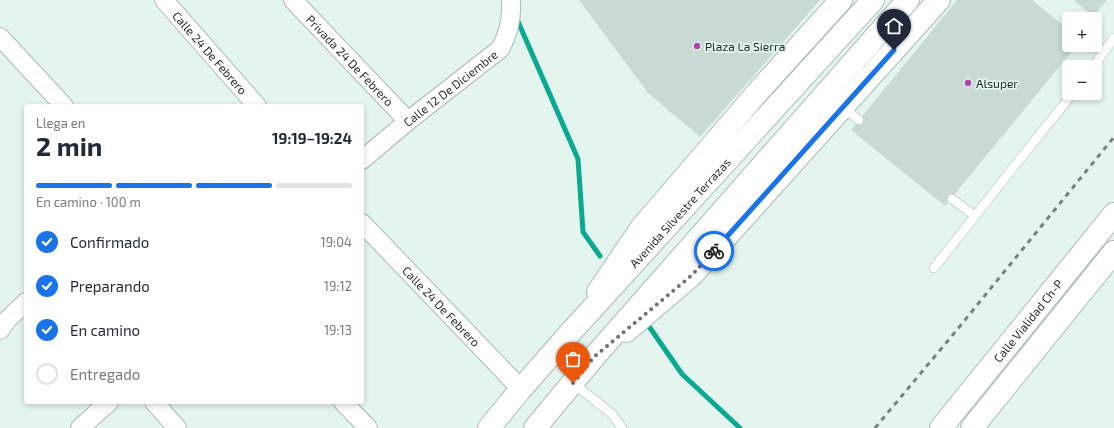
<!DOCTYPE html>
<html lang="es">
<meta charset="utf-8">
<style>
body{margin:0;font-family:"Exo 2",sans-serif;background:#f6f6f7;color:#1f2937;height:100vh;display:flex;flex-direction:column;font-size:15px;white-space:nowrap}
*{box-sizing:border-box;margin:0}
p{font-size:13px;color:#747a83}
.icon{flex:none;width:22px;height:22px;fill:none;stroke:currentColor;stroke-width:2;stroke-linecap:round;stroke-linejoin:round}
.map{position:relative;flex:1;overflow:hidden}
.details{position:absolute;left:24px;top:104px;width:340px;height:300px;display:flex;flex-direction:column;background:#fff;border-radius:4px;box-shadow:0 2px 6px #0003}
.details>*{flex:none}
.fabs{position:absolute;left:1062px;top:12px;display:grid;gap:8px}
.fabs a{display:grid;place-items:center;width:40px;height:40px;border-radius:4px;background:#fff;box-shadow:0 2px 6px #0003;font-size:20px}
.pin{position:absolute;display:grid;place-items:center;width:34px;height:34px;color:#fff;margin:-41px -17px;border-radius:50% 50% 50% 0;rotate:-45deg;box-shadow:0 0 4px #0007}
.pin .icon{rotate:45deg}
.courier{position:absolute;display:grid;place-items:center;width:40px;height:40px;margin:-20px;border:3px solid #1a73e8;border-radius:50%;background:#fff;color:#222;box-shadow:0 1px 5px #0007}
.headline em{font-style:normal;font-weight:700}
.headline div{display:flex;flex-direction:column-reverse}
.headline{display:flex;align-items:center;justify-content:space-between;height:68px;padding:0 12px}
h1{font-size:26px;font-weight:700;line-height:30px}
.bar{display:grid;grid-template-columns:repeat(4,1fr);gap:6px 4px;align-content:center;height:48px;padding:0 12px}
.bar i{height:5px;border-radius:3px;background:#e0e1e3}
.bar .active{background:#1a73e8}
.bar p{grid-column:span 4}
ol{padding:0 12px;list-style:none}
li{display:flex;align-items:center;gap:12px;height:44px}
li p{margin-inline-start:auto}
li .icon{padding:4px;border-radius:50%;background:#1a73e8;color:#fff;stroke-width:4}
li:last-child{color:#747a83}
li i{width:22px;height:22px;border:2px solid #e0e1e3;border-radius:50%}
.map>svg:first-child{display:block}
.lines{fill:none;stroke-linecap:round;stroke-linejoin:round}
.stream{stroke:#0ba991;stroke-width:5}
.building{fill:#c9dad5}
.lane-casing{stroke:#aabab6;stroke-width:10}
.street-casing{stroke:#aabab6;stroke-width:20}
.secondary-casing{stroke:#aabab6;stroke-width:24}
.primary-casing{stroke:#aabab6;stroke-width:24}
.highway-casing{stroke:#aabab6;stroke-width:24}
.lane{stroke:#fff;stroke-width:9}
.street{stroke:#fff;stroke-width:18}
.secondary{stroke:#fff;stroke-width:22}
.primary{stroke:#fff;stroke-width:22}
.highway{stroke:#fff;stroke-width:22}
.rail{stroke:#77827f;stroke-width:3;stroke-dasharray:5 5;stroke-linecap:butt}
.done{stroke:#697371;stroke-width:4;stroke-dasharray:0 7.2}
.route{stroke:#1a73e8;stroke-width:5}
.poi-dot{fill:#ab47ac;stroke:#e4f5f0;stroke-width:1.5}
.labels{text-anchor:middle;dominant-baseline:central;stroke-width:3.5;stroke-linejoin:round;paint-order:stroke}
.poi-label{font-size:12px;fill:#272d2c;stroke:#e4f5f0;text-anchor:start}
.street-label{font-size:12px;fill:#272d2c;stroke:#e4f5f0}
</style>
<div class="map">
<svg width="1114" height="428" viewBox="0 0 1114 428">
<rect width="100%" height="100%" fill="#e4f5f0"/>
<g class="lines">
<path class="stream" d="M516,17L578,159L583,232L600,256
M648,325L682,374L740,428"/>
</g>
<path class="building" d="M579,0H820L700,137L648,93Z
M957,0H1032L1069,30V45H1077L945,206L851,130Z
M1073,0H1107L1093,16Z"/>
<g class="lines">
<defs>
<path id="lane" d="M1093,67L1114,38
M842,107L859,120
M952,199L975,216
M934,268L1020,159L1073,93
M573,383L612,414L622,428"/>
<g id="street">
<path id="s1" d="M164,0L257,106"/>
<path id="s2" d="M293,0L408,121"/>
<path d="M0,37L64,106"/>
<path id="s3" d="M362,160L408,121L500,49C509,34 512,17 511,0"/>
<path id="s4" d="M362,223L521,389"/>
<path d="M0,330L7,320L26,302"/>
<path d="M154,402L177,428"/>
<path d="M343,402L368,428"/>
<path d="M80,428L109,402"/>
</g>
<path id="secondary" d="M598,292L642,227L763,86L841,0
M626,331L692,275L939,0"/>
<g id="primary">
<path id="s5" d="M941,428L1114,214"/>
<path d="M972,428L1114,252"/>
</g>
<g id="highway">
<path id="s6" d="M489,428L521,389L570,333L873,0"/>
<path d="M535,428L594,357L908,0"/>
</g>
</defs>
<use href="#lane" class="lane-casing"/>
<use href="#street" class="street-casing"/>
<use href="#secondary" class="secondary-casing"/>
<use href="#primary" class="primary-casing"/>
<use href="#highway" class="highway-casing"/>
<use href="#lane" class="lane"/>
<use href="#street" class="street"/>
<use href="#secondary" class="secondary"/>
<use href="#primary" class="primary"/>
<use href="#highway" class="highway"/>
<path class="rail" d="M875,428L956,331L1114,137"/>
</g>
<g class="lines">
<path class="done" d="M573,383L594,357L692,275L714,251"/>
<path class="route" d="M714,251L894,50"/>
</g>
<g class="poi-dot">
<circle cx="697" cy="46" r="4"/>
<circle cx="968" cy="83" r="4"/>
</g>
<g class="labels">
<g class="poi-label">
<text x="705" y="46">Plaza La Sierra</text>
<text x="976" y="83">Alsuper</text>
</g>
<g class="street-label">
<text stroke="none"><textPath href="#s1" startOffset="70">Calle 24 De Febrero</textPath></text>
<text stroke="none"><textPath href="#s2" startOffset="83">Privada 24 De Febrero</textPath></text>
<text stroke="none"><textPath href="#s3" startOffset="114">Calle 12 De Diciembre</textPath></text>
<text stroke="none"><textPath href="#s6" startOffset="288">Avenida Silvestre Terrazas</textPath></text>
<text stroke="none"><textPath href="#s4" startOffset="115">Calle 24 De Febrero</textPath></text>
<text stroke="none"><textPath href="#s5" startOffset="138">Calle Vialidad Ch-P</textPath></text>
</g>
</g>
</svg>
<div class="fabs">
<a>+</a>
<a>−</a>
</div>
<div class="pin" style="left:573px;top:383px;background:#ea580c"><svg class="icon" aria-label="bag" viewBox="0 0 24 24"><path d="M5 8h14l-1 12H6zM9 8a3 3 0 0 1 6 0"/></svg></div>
<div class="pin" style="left:894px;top:50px;background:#1f2937"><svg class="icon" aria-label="home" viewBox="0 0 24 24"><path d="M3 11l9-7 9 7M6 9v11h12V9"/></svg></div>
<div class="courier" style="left:714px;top:251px"><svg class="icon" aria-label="bike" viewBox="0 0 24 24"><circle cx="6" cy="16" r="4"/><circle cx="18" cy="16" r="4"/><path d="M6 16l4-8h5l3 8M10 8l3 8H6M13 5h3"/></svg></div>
<section class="details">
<div class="headline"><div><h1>2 min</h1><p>Llega en</p></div><em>19:19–19:24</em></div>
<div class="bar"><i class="active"></i><i class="active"></i><i class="active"></i><i></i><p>En camino · 100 m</p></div>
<ol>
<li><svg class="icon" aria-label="check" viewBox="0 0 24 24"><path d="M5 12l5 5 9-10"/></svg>Confirmado<p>19:04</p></li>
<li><svg class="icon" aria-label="check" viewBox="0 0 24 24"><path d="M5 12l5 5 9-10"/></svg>Preparando<p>19:12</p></li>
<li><svg class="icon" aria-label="check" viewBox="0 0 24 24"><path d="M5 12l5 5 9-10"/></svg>En camino<p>19:13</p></li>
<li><i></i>Entregado</li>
</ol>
</section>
</div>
